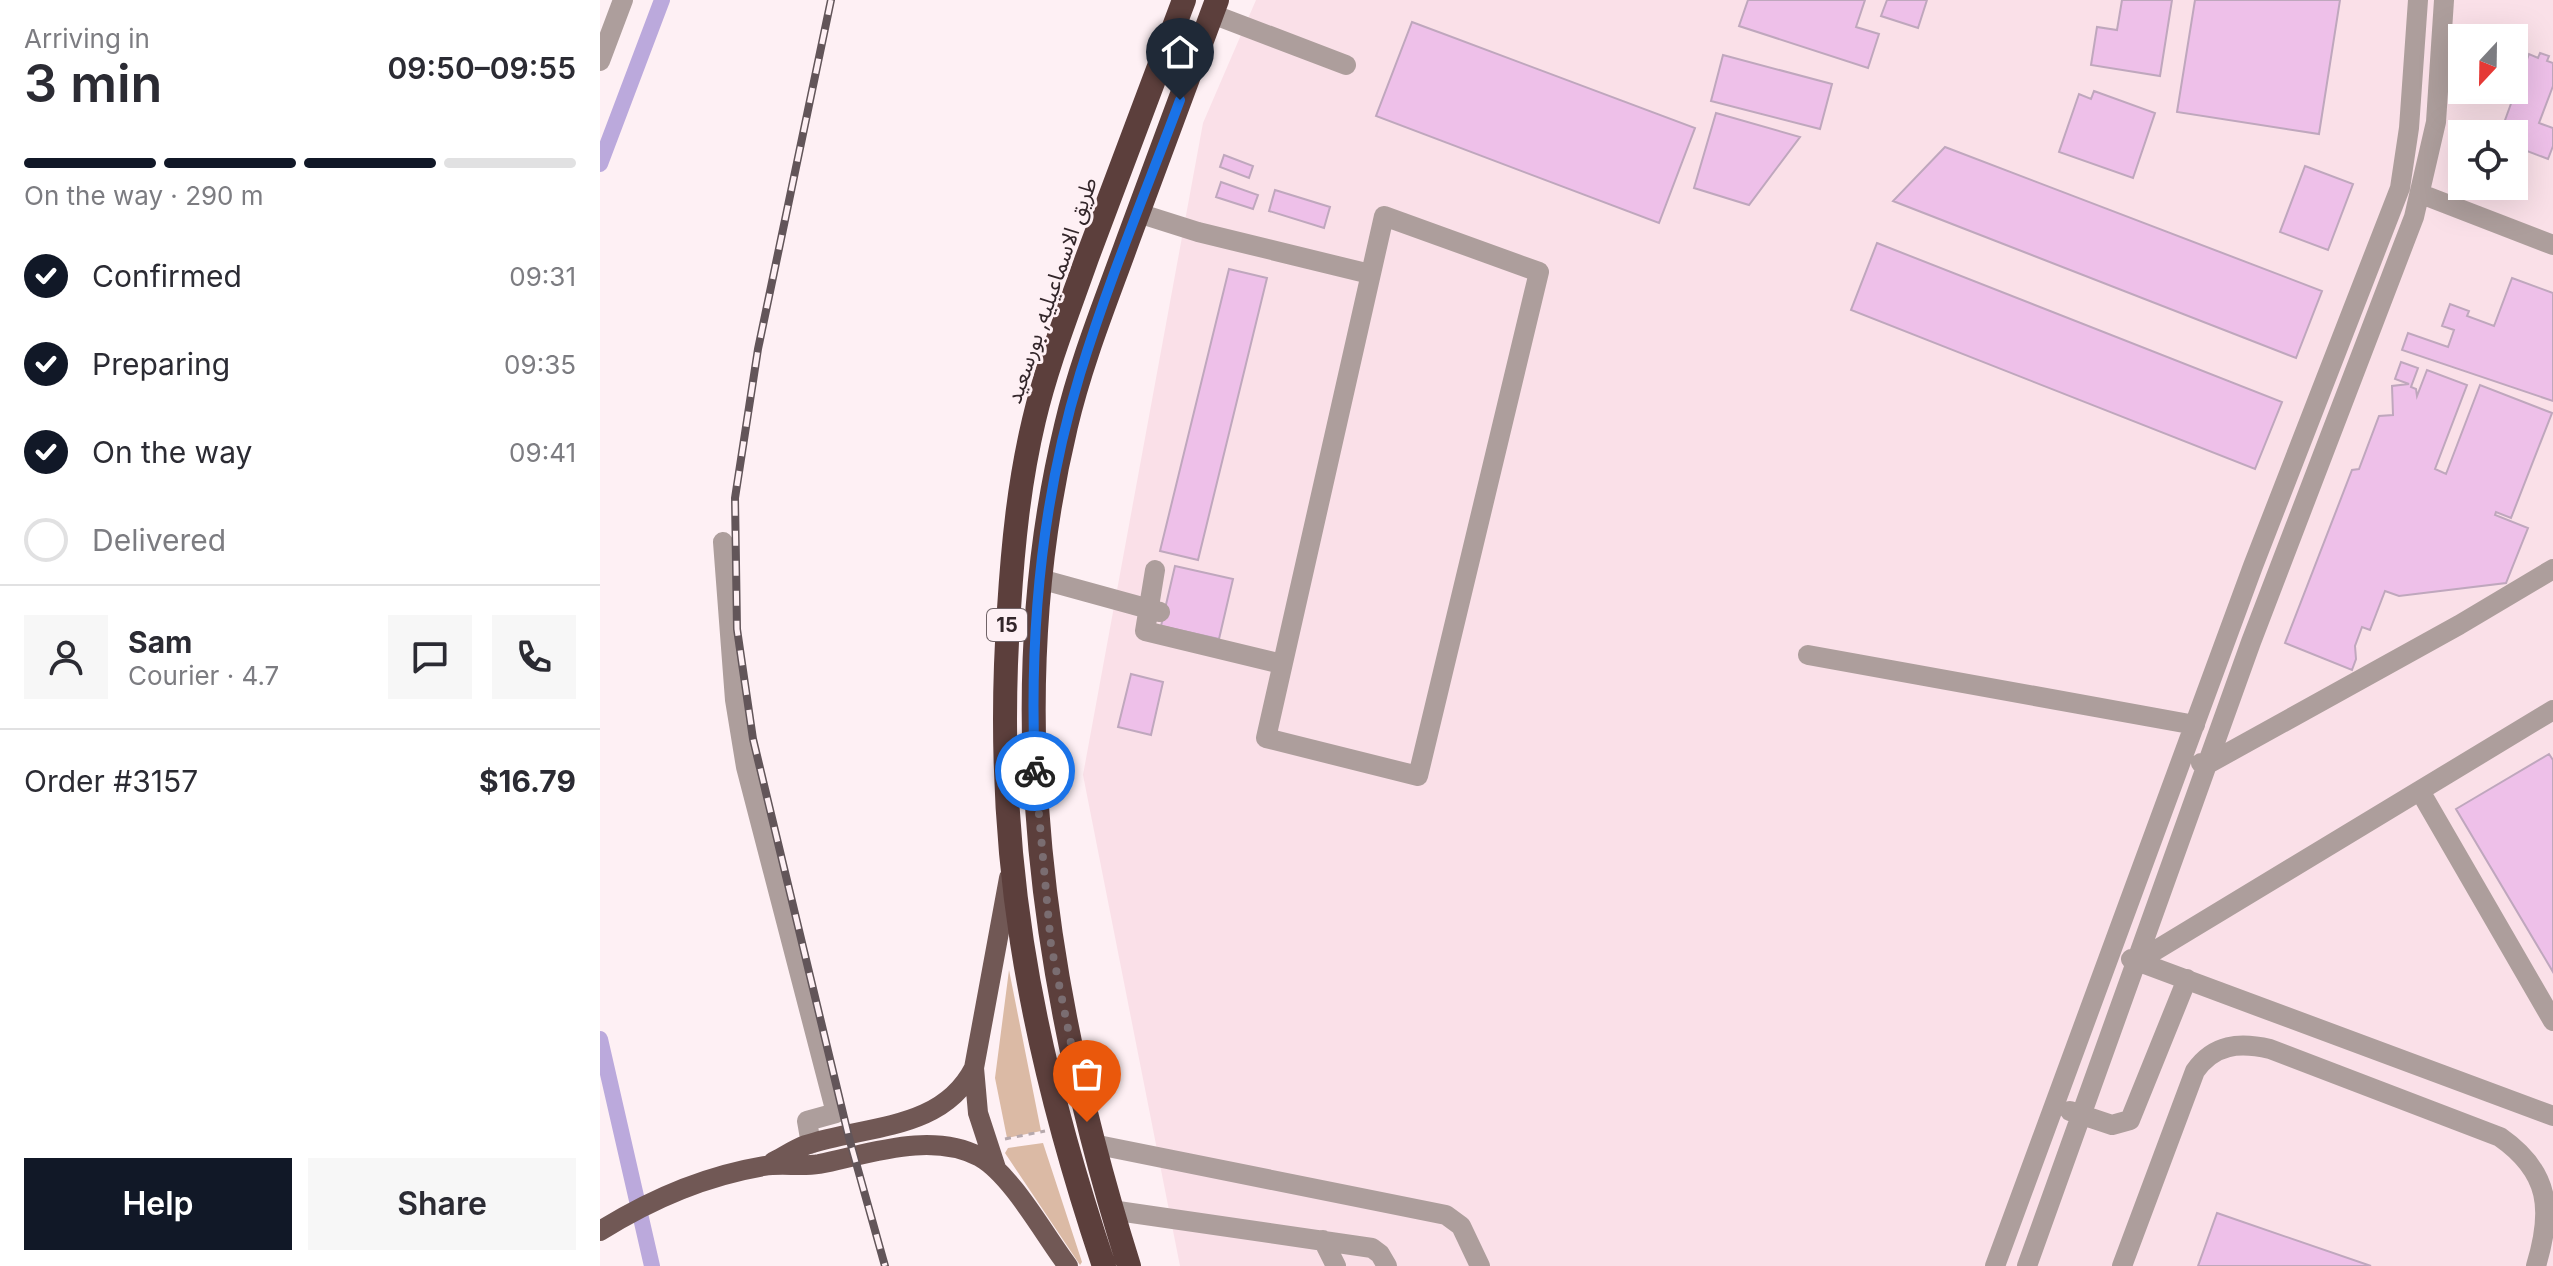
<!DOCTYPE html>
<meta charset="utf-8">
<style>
body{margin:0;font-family:Inter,"Noto Sans Arabic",sans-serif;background:#f7f7f7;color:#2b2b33;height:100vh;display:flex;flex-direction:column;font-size:30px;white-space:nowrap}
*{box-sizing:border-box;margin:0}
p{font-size:26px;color:#7c7c81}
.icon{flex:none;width:44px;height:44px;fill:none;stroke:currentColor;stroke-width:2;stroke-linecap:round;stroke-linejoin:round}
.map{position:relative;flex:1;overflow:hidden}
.details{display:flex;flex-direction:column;background:#fff;width:600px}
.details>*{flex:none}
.needle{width:52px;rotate:202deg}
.buttons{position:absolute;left:1848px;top:24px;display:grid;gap:16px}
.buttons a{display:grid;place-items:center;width:80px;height:80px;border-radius:0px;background:#fff;box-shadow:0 8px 32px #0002;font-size:40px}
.pin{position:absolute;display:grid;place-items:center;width:68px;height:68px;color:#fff;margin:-82px -34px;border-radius:50% 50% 50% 0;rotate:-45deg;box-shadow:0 0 8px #0007}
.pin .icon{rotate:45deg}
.courier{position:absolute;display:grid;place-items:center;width:80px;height:80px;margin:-40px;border:6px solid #1a73e8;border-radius:50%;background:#fff;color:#222;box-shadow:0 2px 10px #0007}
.summary em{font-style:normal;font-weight:600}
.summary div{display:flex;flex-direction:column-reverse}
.summary{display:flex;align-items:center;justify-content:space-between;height:136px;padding:0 24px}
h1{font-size:52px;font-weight:600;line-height:60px}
.bar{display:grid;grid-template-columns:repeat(4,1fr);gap:12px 8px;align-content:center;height:96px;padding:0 24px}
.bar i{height:10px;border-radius:6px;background:#e1e1e2}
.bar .active{background:#111827}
.bar p{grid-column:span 4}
.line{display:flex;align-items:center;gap:20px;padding:0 24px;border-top:2px solid #e1e1e2}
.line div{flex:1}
.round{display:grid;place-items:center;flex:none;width:84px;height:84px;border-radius:0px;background:#f7f7f7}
ol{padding:0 24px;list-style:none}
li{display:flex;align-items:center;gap:24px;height:88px}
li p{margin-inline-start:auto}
li .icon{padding:8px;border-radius:50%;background:#111827;color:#fff;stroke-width:4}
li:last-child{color:#7c7c81}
li i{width:44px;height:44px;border:4px solid #e1e1e2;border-radius:50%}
.primary-button{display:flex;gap:16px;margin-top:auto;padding:16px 24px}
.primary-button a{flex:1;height:92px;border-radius:0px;background:#111827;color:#fff;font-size:32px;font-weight:600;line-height:92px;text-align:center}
.primary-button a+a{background:#f7f7f7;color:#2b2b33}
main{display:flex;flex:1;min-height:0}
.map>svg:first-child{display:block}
.built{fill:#fae0e8;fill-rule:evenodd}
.green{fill:#dbbaa5}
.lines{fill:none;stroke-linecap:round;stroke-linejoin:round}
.canal{stroke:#bba9dc;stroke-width:16}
.building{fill:#eec0e9;stroke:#bfa7bd;stroke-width:2}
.path{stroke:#b6a8ac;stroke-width:3;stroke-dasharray:6 6;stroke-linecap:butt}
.minor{stroke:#ad9e9c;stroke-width:20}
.major{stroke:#715855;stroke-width:20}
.highway{stroke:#5c3f3c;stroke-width:24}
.rail-casing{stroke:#625559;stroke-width:8}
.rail{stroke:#fef0f4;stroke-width:5;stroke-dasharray:15;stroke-linecap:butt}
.done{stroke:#7a6d71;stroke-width:8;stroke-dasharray:0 14.4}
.route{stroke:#1a73e8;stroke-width:10}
.labels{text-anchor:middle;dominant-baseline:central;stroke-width:6;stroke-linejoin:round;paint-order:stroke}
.shield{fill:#fef0f4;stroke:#706367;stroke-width:2}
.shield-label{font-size:20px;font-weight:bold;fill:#33262a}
.street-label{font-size:22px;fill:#33262a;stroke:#fef0f4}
</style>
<main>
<section class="details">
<div class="summary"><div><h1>3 min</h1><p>Arriving in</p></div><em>09:50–09:55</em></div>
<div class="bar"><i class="active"></i><i class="active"></i><i class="active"></i><i></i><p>On the way · 290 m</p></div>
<ol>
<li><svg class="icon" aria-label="check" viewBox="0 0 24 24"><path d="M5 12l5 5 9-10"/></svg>Confirmed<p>09:31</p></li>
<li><svg class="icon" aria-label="check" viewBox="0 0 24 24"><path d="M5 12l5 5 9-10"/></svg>Preparing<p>09:35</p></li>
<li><svg class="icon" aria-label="check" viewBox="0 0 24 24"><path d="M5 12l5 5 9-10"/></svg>On the way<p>09:41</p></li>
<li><i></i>Delivered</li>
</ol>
<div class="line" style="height:144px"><a class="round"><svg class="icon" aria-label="person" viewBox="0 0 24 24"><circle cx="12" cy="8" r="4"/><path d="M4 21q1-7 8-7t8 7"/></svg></a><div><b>Sam</b><p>Courier · 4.7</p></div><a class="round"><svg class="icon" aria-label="chat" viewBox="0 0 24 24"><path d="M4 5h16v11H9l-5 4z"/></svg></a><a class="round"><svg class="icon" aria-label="phone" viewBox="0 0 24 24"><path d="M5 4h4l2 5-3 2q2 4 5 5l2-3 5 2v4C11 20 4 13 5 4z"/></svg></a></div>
<div class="line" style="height:104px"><div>Order #3157</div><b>$16.79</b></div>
<div class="primary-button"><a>Help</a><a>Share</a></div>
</section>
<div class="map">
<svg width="1953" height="1266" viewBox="0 0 1953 1266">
<rect width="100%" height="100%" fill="#fef0f4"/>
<path class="built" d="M656,0H1953V1266H580L483,775L603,123ZM1862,38H1914V90H1862ZM1862,134H1914V186H1862Z"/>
<path class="green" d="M409,970L441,1131L407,1138L395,1078Z
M443,1143L482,1262L480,1265L405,1153L408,1148Z"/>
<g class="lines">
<path class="canal" d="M0,164L62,0
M0,1039L52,1266"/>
</g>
<path class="building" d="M1148,0H1265L1256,27L1279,34L1268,68L1139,26Z
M1287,0H1327L1318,28L1281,16Z
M1522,0H1572L1560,76L1491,65L1497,27L1517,30Z
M1595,0H1740L1719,134L1577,112Z
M812,22L1095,128L1059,223L776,116Z
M1940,53L1949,56L1947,61L1953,63V86L1939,123L1953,128V146L1948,159L1914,146V134H1900L1929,54L1938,58Z
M1123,55L1232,84L1220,129L1111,101Z
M1494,91L1555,113L1533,178L1459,152L1479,94L1491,99Z
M1116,113L1200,137L1149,205L1094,188Z
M1345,147L1722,291L1696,358L1293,201Z
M624,155L653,166L649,178L620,167Z
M1705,166L1753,184L1728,250L1680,232Z
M621,182L658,195L653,209L616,197Z
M675,190L730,207L724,228L669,211Z
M1277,243L1682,402L1655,469L1251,310Z
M629,269L667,278L598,560L560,551Z
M1912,278L1953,293V401L1802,350L1808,333L1848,347L1854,330L1842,326L1850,304L1869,311L1867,316L1894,326Z
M1801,362L1818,368L1811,387L1816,389L1817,396L1827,370L1867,385L1835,469L1846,474L1880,385L1952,413L1911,518L1896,512L1895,515L1928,528L1906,583L1799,596L1785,591L1770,630L1762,627L1755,646L1756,659L1752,670L1685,643L1752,470L1759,469L1779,416L1793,415L1792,386L1809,384L1795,379Z
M575,566L633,579L619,639L561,626Z
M531,674L563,682L551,735L518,727Z
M1949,754L1953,760V972L1856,809Z
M1617,1213L1771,1266H1598Z"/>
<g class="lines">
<path class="path" d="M405,1139L445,1131"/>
<path class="minor" d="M612,14L746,65
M0,61L23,0
M1821,194L1953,245
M538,213L598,232L770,274
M784,216L939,272L818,776L666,738Z
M123,542L135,700L146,767L236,1113L207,1121L211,1144
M555,570L545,631L682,664
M440,579L560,612
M1208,655L1595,725
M1601,763L1606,765L1859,625L1953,569
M1820,791L1953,1021
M1531,959L1953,1116
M1538,961L1953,710
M1470,1111L1512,1125L1530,1120L1587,979
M493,1144L846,1215L861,1226L880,1266
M511,1210L772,1248L780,1254L787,1266
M723,1240L736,1266
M1395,1266L1653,566L1800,188L1809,128L1818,0
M1427,1266L1651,642L1814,217L1836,122L1844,0
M1522,1266L1595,1071C1614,1044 1639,1042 1670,1049L1900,1137C1950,1172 1953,1210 1936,1266"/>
<path class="major" d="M374,1068L378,1113L396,1168
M173,1162C183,1157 195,1149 206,1145C266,1125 342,1131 374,1068L409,878
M0,1231C51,1199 104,1176 164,1166C182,1163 201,1167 219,1164C269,1154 331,1131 380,1157C412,1175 445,1236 468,1266"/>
<path class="highway" d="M504,1266C429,1043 392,845 409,609C413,545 419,483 434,420C447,365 468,312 487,258C519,172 551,86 584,0
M529,1266C444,997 399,705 466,426C481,362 506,301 528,240C558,160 587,80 617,0"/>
<defs>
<path id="rail" d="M231,0L158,349L135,498L137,629L153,739L248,1134L285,1266"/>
</defs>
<use href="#rail" class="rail-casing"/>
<use href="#rail" class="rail"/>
</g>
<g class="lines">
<path class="done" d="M435,771L451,945L487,1122"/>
<path class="route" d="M435,771C429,639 441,502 480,374C508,282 546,191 580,100"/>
</g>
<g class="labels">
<rect class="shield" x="387" y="609" width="40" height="32" rx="6"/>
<g class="shield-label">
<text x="407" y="625">15</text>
</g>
<g class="street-label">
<text transform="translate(451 290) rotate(-71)">طريق الاسماعيليه, بورسعيد</text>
</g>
</g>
</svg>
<div class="buttons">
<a><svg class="needle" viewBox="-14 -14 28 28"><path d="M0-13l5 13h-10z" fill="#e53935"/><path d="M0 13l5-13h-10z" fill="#7c7c81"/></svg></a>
<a><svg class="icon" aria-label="locate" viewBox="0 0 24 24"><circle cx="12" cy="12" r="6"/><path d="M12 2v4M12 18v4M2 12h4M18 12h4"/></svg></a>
</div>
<div class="pin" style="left:487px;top:1122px;background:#ea580c"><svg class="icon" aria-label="bag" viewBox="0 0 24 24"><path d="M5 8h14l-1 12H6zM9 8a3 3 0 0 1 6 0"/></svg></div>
<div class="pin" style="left:580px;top:100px;background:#1f2937"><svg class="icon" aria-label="home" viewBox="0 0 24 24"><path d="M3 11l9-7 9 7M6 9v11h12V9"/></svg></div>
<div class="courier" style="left:435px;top:771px"><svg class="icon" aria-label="bike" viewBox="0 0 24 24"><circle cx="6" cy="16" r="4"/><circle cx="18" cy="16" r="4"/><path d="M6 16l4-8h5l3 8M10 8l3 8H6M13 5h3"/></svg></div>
</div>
</main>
